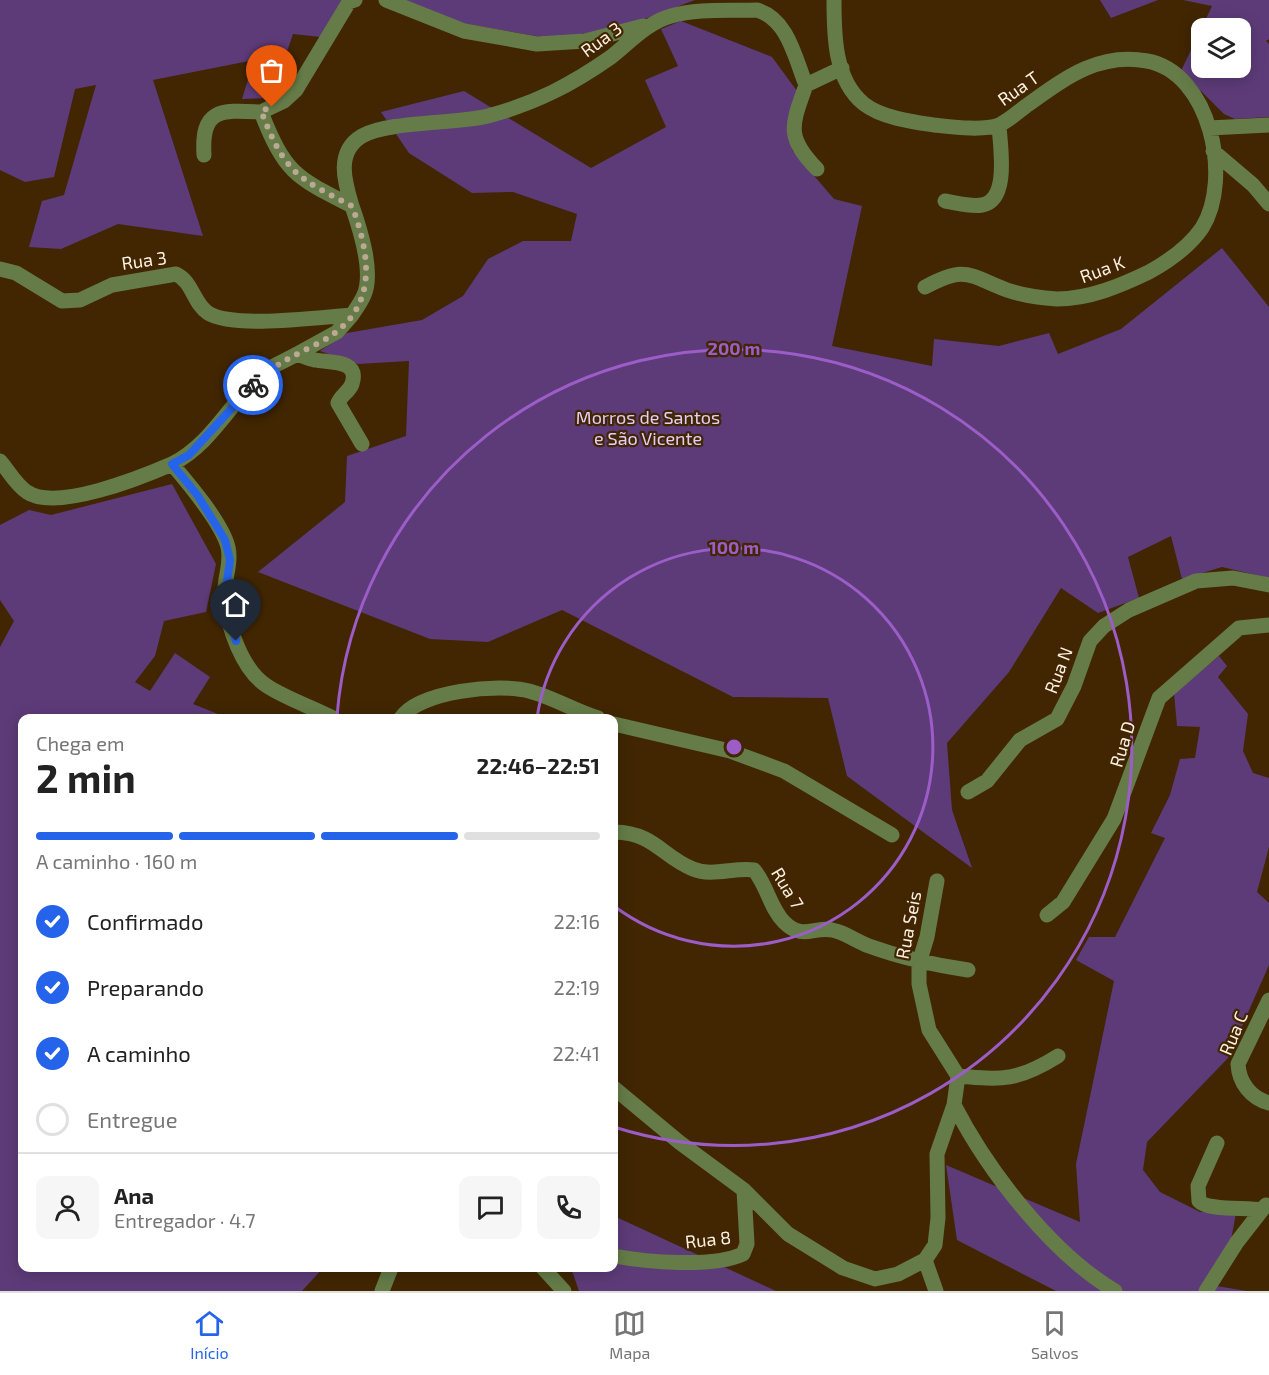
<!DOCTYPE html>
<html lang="pt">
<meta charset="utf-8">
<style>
body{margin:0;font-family:"Exo 2",sans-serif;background:#f6f6f6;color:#222;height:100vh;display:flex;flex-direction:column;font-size:22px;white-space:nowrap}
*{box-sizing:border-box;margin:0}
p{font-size:20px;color:#767676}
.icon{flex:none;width:33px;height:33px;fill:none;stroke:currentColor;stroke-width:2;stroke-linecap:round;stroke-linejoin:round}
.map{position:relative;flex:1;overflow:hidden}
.panel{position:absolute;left:18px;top:714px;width:600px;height:558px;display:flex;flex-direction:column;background:#fff;border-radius:12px;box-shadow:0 3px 15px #0003}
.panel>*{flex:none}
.buttons{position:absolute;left:1191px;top:18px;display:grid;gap:12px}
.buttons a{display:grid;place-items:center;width:60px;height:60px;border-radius:12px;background:#fff;box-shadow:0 3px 15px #0003;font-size:30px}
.pin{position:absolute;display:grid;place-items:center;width:51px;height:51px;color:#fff;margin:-62px -26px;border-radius:50% 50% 50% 0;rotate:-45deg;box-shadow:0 0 6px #0007}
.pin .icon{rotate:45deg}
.courier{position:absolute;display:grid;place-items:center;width:60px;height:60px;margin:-30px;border:4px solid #2563eb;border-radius:50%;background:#fff;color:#222;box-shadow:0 2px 8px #0007}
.headline em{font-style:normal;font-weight:700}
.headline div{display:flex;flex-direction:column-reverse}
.headline{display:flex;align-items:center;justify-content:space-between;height:102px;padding:0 18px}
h1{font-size:39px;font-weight:700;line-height:45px}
.bar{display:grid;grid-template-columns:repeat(4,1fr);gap:9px 6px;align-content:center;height:72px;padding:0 18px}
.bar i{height:8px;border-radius:4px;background:#e0e0e0}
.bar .active{background:#2563eb}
.bar p{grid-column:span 4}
.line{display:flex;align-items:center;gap:15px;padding:0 18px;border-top:2px solid #e0e0e0}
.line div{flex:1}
.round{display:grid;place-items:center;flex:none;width:63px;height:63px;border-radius:12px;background:#f6f6f6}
ol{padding:0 18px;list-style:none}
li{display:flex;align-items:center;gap:18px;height:66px}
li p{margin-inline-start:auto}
li .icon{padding:6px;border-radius:50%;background:#2563eb;color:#fff;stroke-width:4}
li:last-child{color:#767676}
li i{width:33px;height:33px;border:3px solid #e0e0e0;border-radius:50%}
.tab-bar{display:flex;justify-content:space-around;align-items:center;height:84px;border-top:2px solid #e0e0e0;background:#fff;font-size:16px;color:#767676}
.tab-bar a{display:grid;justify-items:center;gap:3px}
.tab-bar .active{color:#2563eb}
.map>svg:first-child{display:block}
.green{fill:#5d3b78;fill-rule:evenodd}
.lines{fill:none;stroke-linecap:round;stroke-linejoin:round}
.minor{stroke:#657c48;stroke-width:15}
.done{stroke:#bca993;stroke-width:6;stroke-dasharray:0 10.8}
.route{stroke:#2563eb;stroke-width:8}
.ring{fill:none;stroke:#9c5dc8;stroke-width:3}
.labels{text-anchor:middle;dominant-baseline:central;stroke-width:4.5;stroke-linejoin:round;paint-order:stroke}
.street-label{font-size:18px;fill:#fef0e2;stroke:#412601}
.park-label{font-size:18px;fill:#e3cef7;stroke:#412601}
.centre{fill:#9c5dc8;stroke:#412601;stroke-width:3}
.ring-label{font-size:18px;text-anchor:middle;font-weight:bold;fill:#9c5dc8;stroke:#412601;stroke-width:4.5;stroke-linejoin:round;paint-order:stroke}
</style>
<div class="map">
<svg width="1269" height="1291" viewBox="0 0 1269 1291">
<rect width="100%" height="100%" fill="#412601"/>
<path class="green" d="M0,0H345L321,37L293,34L271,98L242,99L254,60L153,80L203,236L118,224L61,249L29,247L42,201L64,195L96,85L75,89L54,177L25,182L0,170Z
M405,0H695L626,26L554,39L465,24Z
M1100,0H1158L1111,18Z
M1183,0H1269V39L1266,41L1269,44V117L1235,119L1224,114L1181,71L1212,6ZM1202,28H1240V68H1202Z
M681,21L772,57L797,91L789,127L792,150L834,199L862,206L832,346L932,366L934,339L999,346L1049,333L1058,354L1121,329L1222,248L1269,307V578L1222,567L1182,579L1171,536L1128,557L1139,598L1098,613L1061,588L1009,672L947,743L952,810L972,868L847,776L828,698L733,697L562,610L488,642L430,639L258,572L345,502L347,456L406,436L409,361L358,364L320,351L347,333L422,320L463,296L488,259L523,241H571L577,214L513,192L472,193L409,153L381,112L464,91L591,168L666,127L645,80L678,66L661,29Z
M172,484L216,564L206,612L164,621L155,656L135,682L150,691L175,653L210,677L193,704L228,718H22V1268H323L302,1291H0V647L14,621L0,600V525L29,510L51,515Z
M1219,656L1227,666L1218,677L1248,714L1243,751L1253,773L1269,778V847L1257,892L1269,903V965L1228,1058L1147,1142L1143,1170L1160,1192L1200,1212L1237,1208L1231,1240L1204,1284L1247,1291H1056L957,1240L946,1165L1080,1222L1076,1164L1114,981L1076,960L1089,937H1115L1165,838L1151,833L1170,795L1180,759L1195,758L1200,727L1177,726L1174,693Z
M614,1216L776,1291H579L571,1268H614Z"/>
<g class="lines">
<path class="minor" d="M386,0L464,31L537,44L585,41L643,26
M834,0C834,34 834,80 864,104C882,118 913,122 934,125C953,127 982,131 999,125C1008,121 1018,112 1026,106C1064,79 1098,52 1147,61C1210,72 1233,179 1202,228C1189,247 1169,261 1149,272C1120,286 1089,299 1057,299C1042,298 1021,295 1007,290C968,275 966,265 925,287
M806,85L842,68
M261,112L284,101L296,90L349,2L355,0
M1209,128L1269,125
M1213,151L1253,185L1269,204
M945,201C957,203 971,207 982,205C1010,200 1000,146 999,125
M352,206C345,183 335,152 362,136C388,121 456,124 488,116C536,103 571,85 611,57C629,43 648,22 671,16C697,8 730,11 757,10C788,19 795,58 806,85C792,125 785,136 817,169
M0,269L16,273L62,301L80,300L112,285L176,274C193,282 193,303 208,313C233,329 320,317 352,315C356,309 361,302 364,295C374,272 360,229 352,206C295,177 285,173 261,112C221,110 201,108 204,155
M297,354L337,332L352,315
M0,461C8,470 16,485 27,492C56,512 142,477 172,464C189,484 222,523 228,547C232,564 223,581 225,597C227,626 242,670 267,686C287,699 312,707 333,718
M172,464C212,444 231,401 264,372C273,365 287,360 297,354C303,356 309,359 315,360C329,363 360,359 352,384C349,392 341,395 338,403L362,444
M401,718C419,691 499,683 529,691C552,697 575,711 598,718
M614,724L730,751L784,771L892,835
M968,792L987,781L1020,740L1057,719L1074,686L1090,641L1104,626L1129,610L1196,581L1233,578L1269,585
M614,832C655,833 661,856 693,869C712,877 735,867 754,870C767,885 770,908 784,922C804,942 815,924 836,931C847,934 858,942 869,946C902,958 934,965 968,970
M1047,915L1063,902L1114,819L1159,698L1239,628L1269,625
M1269,1000L1238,1064C1239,1083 1251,1098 1269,1103
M958,1076C1003,1080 1018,1081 1058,1056
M614,1088L679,1142L744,1190L788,1234L843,1268L875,1279L898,1274L925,1260L936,1291
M954,1105C988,1171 1051,1253 1115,1291
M1217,1143L1198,1186L1199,1201C1208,1211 1247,1207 1262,1210
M614,1256C646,1262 713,1268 743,1254L747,1244L744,1190
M925,1260L935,1245L938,1218L937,1154L954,1105L958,1076L929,1030L919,984V963L927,937L937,881
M543,1268L564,1291
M382,1291L391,1268
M1206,1291L1237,1242L1266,1205"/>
</g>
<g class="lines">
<path class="done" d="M253,385C271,366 295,355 319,343C378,312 372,260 352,206C295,177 285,172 261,111L272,107"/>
<path class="route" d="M236,641L225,596L230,560L225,540L198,496L172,464L189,455L253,385"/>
</g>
<g class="ring">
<path d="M537 718A199 199 0 1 1 614 906"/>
<path d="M337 716A398 398 0 1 1 614 1127"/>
</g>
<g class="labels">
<g class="street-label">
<text transform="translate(601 39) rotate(-36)">Rua 3</text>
<text transform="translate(1018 88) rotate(-35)">Rua T</text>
<text transform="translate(144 260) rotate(-8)">Rua 3</text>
<text transform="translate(1102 269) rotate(-20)">Rua K</text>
<text transform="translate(1058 670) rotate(-69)">Rua N</text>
<text transform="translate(1122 744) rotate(-73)">Rua D</text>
<text transform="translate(788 888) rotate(59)">Rua 7</text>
<text transform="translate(908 925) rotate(-79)">Rua Seis</text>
<text transform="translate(1233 1033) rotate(-67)">Rua C</text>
<text transform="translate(708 1239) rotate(-6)">Rua 8</text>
</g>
<g class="park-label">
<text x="648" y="417">Morros de Santos<tspan x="648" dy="21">e São Vicente</tspan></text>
</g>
</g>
<circle cx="734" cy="747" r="9" class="centre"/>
<g class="ring-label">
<text x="734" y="355">200 m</text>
<text x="734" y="554">100 m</text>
</g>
</svg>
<div class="buttons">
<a><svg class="icon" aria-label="layers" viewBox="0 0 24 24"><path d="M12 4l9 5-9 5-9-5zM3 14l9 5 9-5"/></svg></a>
</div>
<div class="pin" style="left:272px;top:107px;background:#ea580c"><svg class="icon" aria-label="bag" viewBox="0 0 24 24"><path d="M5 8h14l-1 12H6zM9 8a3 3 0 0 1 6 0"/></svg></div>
<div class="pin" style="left:236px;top:641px;background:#1f2937"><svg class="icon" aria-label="home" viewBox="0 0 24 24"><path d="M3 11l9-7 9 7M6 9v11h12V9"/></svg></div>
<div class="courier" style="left:253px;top:385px"><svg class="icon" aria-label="bike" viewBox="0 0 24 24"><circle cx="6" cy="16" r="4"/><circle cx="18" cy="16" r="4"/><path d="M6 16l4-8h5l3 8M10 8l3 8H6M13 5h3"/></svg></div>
<section class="panel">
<div class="headline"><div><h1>2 min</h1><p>Chega em</p></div><em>22:46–22:51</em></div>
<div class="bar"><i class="active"></i><i class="active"></i><i class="active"></i><i></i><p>A caminho · 160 m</p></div>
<ol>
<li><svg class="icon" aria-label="check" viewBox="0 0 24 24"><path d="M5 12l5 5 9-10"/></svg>Confirmado<p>22:16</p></li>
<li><svg class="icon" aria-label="check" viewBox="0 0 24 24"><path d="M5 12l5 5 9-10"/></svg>Preparando<p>22:19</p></li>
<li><svg class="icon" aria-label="check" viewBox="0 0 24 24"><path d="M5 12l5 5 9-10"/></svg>A caminho<p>22:41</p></li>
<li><i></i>Entregue</li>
</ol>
<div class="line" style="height:108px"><a class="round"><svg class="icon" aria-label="person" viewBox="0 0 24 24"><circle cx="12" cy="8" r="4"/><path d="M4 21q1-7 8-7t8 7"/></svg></a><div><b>Ana</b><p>Entregador · 4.7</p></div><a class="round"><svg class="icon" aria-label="chat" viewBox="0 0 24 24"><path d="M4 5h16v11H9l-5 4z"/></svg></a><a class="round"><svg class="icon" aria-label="phone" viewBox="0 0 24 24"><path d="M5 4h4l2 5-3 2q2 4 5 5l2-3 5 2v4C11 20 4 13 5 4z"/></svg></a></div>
</section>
</div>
<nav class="tab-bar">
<a class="active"><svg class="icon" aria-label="home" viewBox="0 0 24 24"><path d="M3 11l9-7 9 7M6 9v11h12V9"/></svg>Início</a>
<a><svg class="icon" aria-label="map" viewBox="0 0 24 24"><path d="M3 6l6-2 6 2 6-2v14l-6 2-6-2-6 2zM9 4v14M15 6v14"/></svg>Mapa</a>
<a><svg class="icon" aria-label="saved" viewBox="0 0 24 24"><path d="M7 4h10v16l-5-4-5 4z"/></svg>Salvos</a>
</nav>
